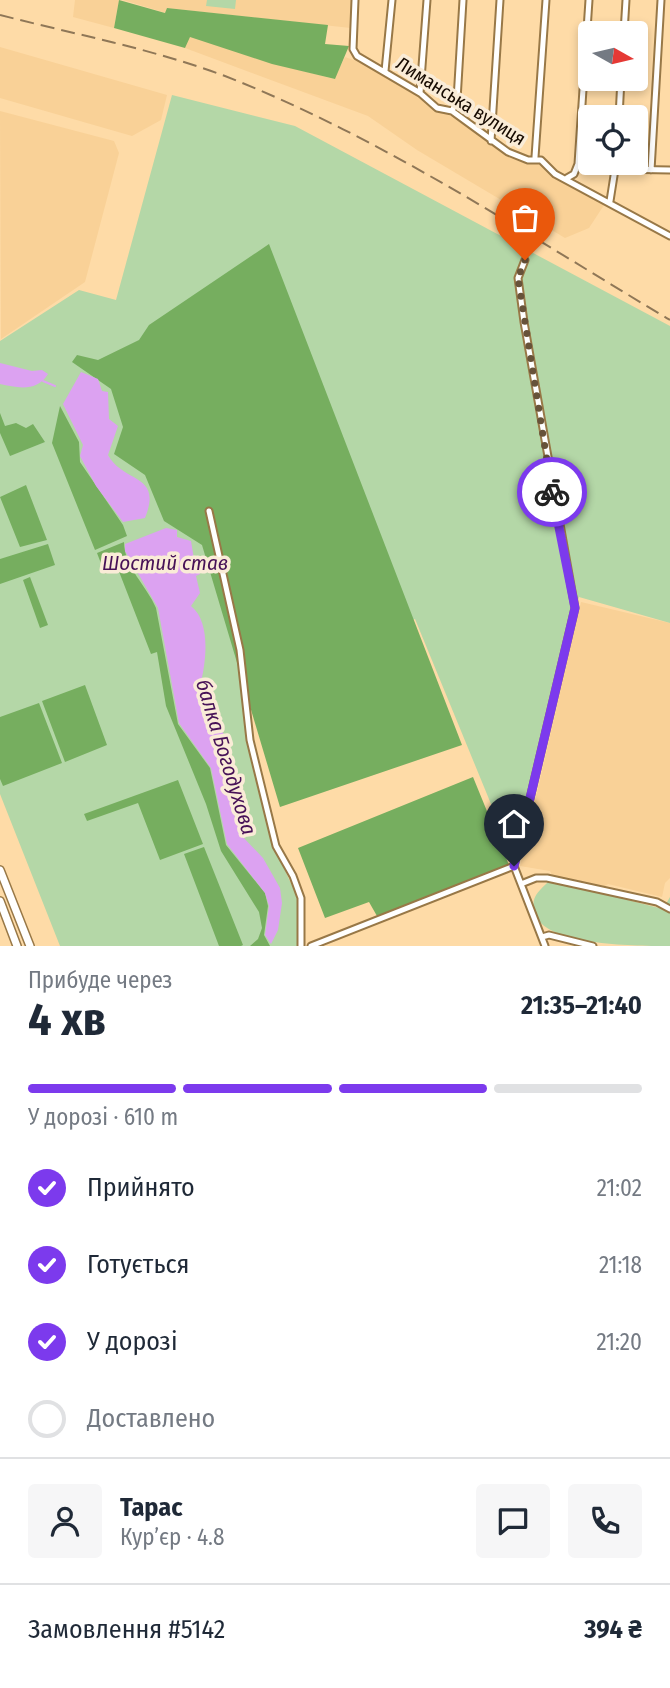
<!DOCTYPE html>
<html lang="uk">
<meta charset="utf-8">
<style>
body{margin:0;font-family:"Fira Sans Condensed",sans-serif;background:#f6f6f7;color:#1f2937;height:100vh;display:flex;flex-direction:column;font-size:26px;white-space:nowrap}
*{box-sizing:border-box;margin:0}
p{font-size:23px;color:#747a83}
.icon{flex:none;width:38px;height:38px;fill:none;stroke:currentColor;stroke-width:2;stroke-linecap:round;stroke-linejoin:round}
.map{position:relative;height:946px;overflow:hidden}
.details{display:flex;flex-direction:column;background:#fff;flex:1}
.details>*{flex:none}
.needle{width:46px;rotate:98deg}
.fabs{position:absolute;left:578px;top:21px;display:grid;gap:14px}
.fabs a{display:grid;place-items:center;width:70px;height:70px;border-radius:7px;background:#fff;box-shadow:0 4px 10px #0003;font-size:35px}
.pin{position:absolute;display:grid;place-items:center;width:60px;height:60px;color:#fff;margin:-72px -30px;border-radius:50% 50% 50% 0;rotate:-45deg;box-shadow:0 0 7px #0007}
.pin .icon{rotate:45deg}
.courier{position:absolute;display:grid;place-items:center;width:70px;height:70px;margin:-35px;border:5px solid #7c3aed;border-radius:50%;background:#fff;color:#222;box-shadow:0 2px 9px #0007}
.head em{font-style:normal;font-weight:700}
.head div{display:flex;flex-direction:column-reverse}
.head{display:flex;align-items:center;justify-content:space-between;height:119px;padding:0 28px}
h1{font-size:46px;font-weight:700;line-height:52px}
.bar{display:grid;grid-template-columns:repeat(4,1fr);gap:10px 7px;align-content:center;height:84px;padding:0 28px}
.bar i{height:9px;border-radius:5px;background:#e0e1e3}
.bar .on{background:#7c3aed}
.bar p{grid-column:span 4}
.line{display:flex;align-items:center;gap:18px;padding:0 28px;border-top:2px solid #e0e1e3}
.line div{flex:1}
.round{display:grid;place-items:center;flex:none;width:74px;height:74px;border-radius:7px;background:#f6f6f7}
ol{padding:0 28px;list-style:none}
li{display:flex;align-items:center;gap:21px;height:77px}
li p{margin-inline-start:auto}
li .icon{padding:7px;border-radius:50%;background:#7c3aed;color:#fff;stroke-width:4}
li:last-child{color:#747a83}
li i{width:38px;height:38px;border:4px solid #e0e1e3;border-radius:50%}
.map>svg:first-child{display:block}
.built{fill:#f9d197}
.green{fill:#b4d7a7}
.forest{fill:#76ae5f}
.water{fill:#dca2f1}
.lines{fill:none;stroke-linecap:round;stroke-linejoin:round}
.stream{stroke:#dca2f1;stroke-width:2}
.minor-casing{stroke:#987847;stroke-width:9}
.major-casing{stroke:#987847;stroke-width:10}
.minor{stroke:#fff;stroke-width:5}
.major{stroke:#fff;stroke-width:7}
.rail{stroke:#8f7757;stroke-width:2;stroke-dasharray:14 7;stroke-linecap:butt}
.done{stroke:#67533a;stroke-width:7;stroke-dasharray:0 12.6}
.route{stroke:#7c3aed;stroke-width:9}
.labels{text-anchor:middle;dominant-baseline:central;stroke-width:7;stroke-linejoin:round;paint-order:stroke}
.street-label{font-size:19px;fill:#160a00;stroke:#faecd7}
.water-label{font-size:21px;font-style:italic;fill:#471157;stroke:#faecd7}
</style>
<div class="map">
<svg width="670" height="946" viewBox="0 0 670 946">
<rect width="100%" height="100%" fill="#fedba7"/>
<path class="built" d="M75,0H119L114,28L73,17Z
M123,0H353L351,28L167,8L166,13Z
M189,36L272,63L334,79L345,57L376,68L501,149L520,160L536,163L606,202L589,228L565,238L417,150L368,116L185,48Z
M0,47L167,95L161,120L132,136L0,98Z
M0,111L114,141L119,153L85,282L1,339Z
M581,602L670,623V878L665,883L662,897L608,884L601,889L553,877L550,871L520,866Z"/>
<path class="green" d="M207,0H236L235,9L206,6Z
M172,95L295,126L670,326V623L579,597L512,855L415,619L244,691L249,746L273,844L299,901V946H60L0,794V341L79,290L116,300Z
M550,880L663,909L670,897V946C639,946 549,946 536,916C529,898 537,893 550,880Z"/>
<path class="forest" d="M119,0L165,13L167,8L328,25L325,44L349,46L335,79L272,64L190,37L185,48L114,28Z
M269,244L462,745L280,807L202,545L164,521L145,475L114,454L123,427L111,389L72,362L77,355L98,360L139,340L149,325Z
M60,406L79,442L80,462L123,525L127,536L95,550L52,443Z
M0,413L5,426L16,423L26,428L33,424L45,442L10,456L0,433Z
M26,485L47,540L20,547L0,497Z
M124,542C124,567 147,586 156,608L178,724L210,768L226,845L265,893L268,906L264,935L270,946H250L258,939L262,928L259,912L221,851L206,804L166,706L157,652L151,654L118,569L105,574L97,553Z
M48,544L55,565L0,584V559Z
M30,577L48,625L40,628L23,580Z
M85,685L107,745L65,762L42,701Z
M39,703L62,763L3,786L0,779V717Z
M473,777L509,865L377,916L369,902L325,918L298,848Z
M178,780L203,844L160,860L138,803L87,821L84,814Z
M204,847L243,945L241,946H219L184,854Z"/>
<path class="water" d="M0,363L32,371L42,370L48,374C37,392 18,388 0,384Z
M81,372L98,379L102,391L108,392L109,419L118,426L108,455C124,484 163,473 145,518L123,522L96,486L80,456L83,445L63,404Z
M166,528L177,530V537L191,541L194,559L198,562L200,574L196,576L200,593L191,606C211,622 206,661 201,682L206,688L203,696L228,742V765L237,799L234,814L241,835L263,858L280,888L282,903L278,930L271,944L265,935L269,906L265,893L227,844L211,768L179,723L158,608L125,551V544Z"/>
<g class="lines">
<path class="stream" d="M43,381L55,386"/>
<defs>
<path id="minor" d="M355,0L353,49L357,56L420,93L437,108L452,111L508,152L528,160H541L555,174L670,236
M624,33L626,0
M385,71L392,0
M420,93L427,0
M452,111L457,100L463,0
M619,117L621,79
M491,141L500,0
M535,157L546,0
M615,169L670,170
M651,170L661,0
M567,178L574,174L578,164L589,0
M610,201L616,163
M209,511L240,650L250,740L276,846L293,876L301,898V946
M514,866L575,608L524,322L518,278L525,260
M521,884L536,878H547L657,902L670,909
M542,937L549,935L593,946
M311,946L514,866L545,946"/>
<path id="major" d="M0,870L30,946
M0,901L17,946"/>
</defs>
<use href="#minor" class="minor-casing"/>
<use href="#major" class="major-casing"/>
<use href="#minor" class="minor"/>
<use href="#major" class="major"/>
<path class="rail" d="M0,15C74,34 153,49 225,76C383,138 524,233 670,320"/>
</g>
<g class="lines">
<path class="done" d="M525,260L518,278L552,492"/>
<path class="route" d="M514,866L575,608L552,492"/>
</g>
<g class="labels">
<g class="street-label">
<text transform="translate(461 101) rotate(32)">Лиманська вулиця</text>
</g>
<g class="water-label">
<text x="165" y="563">Шостий став</text>
<text transform="translate(226 757) rotate(73)">балка Богодухова</text>
</g>
</g>
</svg>
<div class="fabs">
<a><svg class="needle" viewBox="-14 -14 28 28"><path d="M0-13l5 13h-10z" fill="#e53935"/><path d="M0 13l5-13h-10z" fill="#747a83"/></svg></a>
<a><svg class="icon" aria-label="locate" viewBox="0 0 24 24"><circle cx="12" cy="12" r="6"/><path d="M12 2v4M12 18v4M2 12h4M18 12h4"/></svg></a>
</div>
<div class="pin" style="left:525px;top:260px;background:#ea580c"><svg class="icon" aria-label="bag" viewBox="0 0 24 24"><path d="M5 8h14l-1 12H6zM9 8a3 3 0 0 1 6 0"/></svg></div>
<div class="pin" style="left:514px;top:866px;background:#1f2937"><svg class="icon" aria-label="home" viewBox="0 0 24 24"><path d="M3 11l9-7 9 7M6 9v11h12V9"/></svg></div>
<div class="courier" style="left:552px;top:492px"><svg class="icon" aria-label="bike" viewBox="0 0 24 24"><circle cx="6" cy="16" r="4"/><circle cx="18" cy="16" r="4"/><path d="M6 16l4-8h5l3 8M10 8l3 8H6M13 5h3"/></svg></div>
</div>
<section class="details">
<div class="head"><div><h1>4 хв</h1><p>Прибуде через</p></div><em>21:35–21:40</em></div>
<div class="bar"><i class="on"></i><i class="on"></i><i class="on"></i><i></i><p>У дорозі · 610 m</p></div>
<ol>
<li><svg class="icon" aria-label="check" viewBox="0 0 24 24"><path d="M5 12l5 5 9-10"/></svg>Прийнято<p>21:02</p></li>
<li><svg class="icon" aria-label="check" viewBox="0 0 24 24"><path d="M5 12l5 5 9-10"/></svg>Готується<p>21:18</p></li>
<li><svg class="icon" aria-label="check" viewBox="0 0 24 24"><path d="M5 12l5 5 9-10"/></svg>У дорозі<p>21:20</p></li>
<li><i></i>Доставлено</li>
</ol>
<div class="line" style="height:126px"><a class="round"><svg class="icon" aria-label="person" viewBox="0 0 24 24"><circle cx="12" cy="8" r="4"/><path d="M4 21q1-7 8-7t8 7"/></svg></a><div><b>Тарас</b><p>Кур’єр · 4.8</p></div><a class="round"><svg class="icon" aria-label="chat" viewBox="0 0 24 24"><path d="M4 5h16v11H9l-5 4z"/></svg></a><a class="round"><svg class="icon" aria-label="phone" viewBox="0 0 24 24"><path d="M5 4h4l2 5-3 2q2 4 5 5l2-3 5 2v4C11 20 4 13 5 4z"/></svg></a></div>
<div class="line" style="height:91px"><div>Замовлення #5142</div><b>394 ₴</b></div>
</section>
